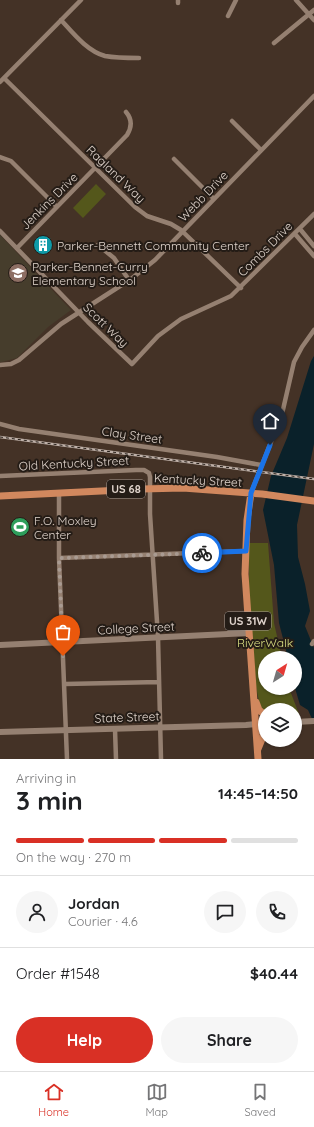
<!DOCTYPE html>
<meta charset="utf-8">
<style>
body{margin:0;font-family:Quicksand,sans-serif;background:#f6f6f6;color:#202124;height:100vh;display:flex;flex-direction:column;font-size:15px;white-space:nowrap}
*{box-sizing:border-box;margin:0}
p{font-size:13px;color:#757577}
.icon{flex:none;width:22px;height:22px;fill:none;stroke:currentColor;stroke-width:2;stroke-linecap:round;stroke-linejoin:round}
.map{position:relative;height:759px;overflow:hidden}
.details{display:flex;flex-direction:column;background:#fff;flex:1}
.details>*{flex:none}
.needle{width:26px;rotate:37deg}
.tools{position:absolute;left:258px;top:651px;display:grid;gap:8px}
.tools a{display:grid;place-items:center;width:44px;height:44px;border-radius:50%;background:#fff;box-shadow:0 1px 3px #0004;font-size:20px}
.pin{position:absolute;display:grid;place-items:center;width:34px;height:34px;color:#fff;margin:-41px -17px;border-radius:50% 50% 50% 0;rotate:-45deg;box-shadow:0 0 4px #0007}
.pin .icon{rotate:45deg}
.courier{position:absolute;display:grid;place-items:center;width:40px;height:40px;margin:-20px;border:3px solid #1a73e8;border-radius:50%;background:#fff;color:#222;box-shadow:0 1px 5px #0007}
.overview em{font-style:normal;font-weight:700}
.overview div{display:flex;flex-direction:column-reverse}
.overview{display:flex;align-items:center;justify-content:space-between;height:68px;padding:0 16px}
h1{font-size:26px;font-weight:700;line-height:30px}
.bar{display:grid;grid-template-columns:repeat(4,1fr);gap:6px 4px;align-content:center;height:48px;padding:0 16px}
.bar i{height:5px;border-radius:3px;background:#e0e0e0}
.bar .on{background:#d93025}
.bar p{grid-column:span 4}
.line{display:flex;align-items:center;gap:10px;padding:0 16px;border-top:1px solid #e0e0e0}
.line div{flex:1}
.round{display:grid;place-items:center;flex:none;width:42px;height:42px;border-radius:21px;background:#f6f6f6}
.cta{display:flex;gap:8px;margin-top:auto;padding:8px 16px}
.cta a{flex:1;height:46px;border-radius:24px;background:#d93025;color:#fff;font-size:16px;font-weight:700;line-height:46px;text-align:center}
.cta a+a{background:#f6f6f6;color:#202124}
.tabs{display:flex;justify-content:space-around;align-items:center;height:56px;border-top:1px solid #e0e0e0;background:#fff;font-size:11px;color:#757577}
.tabs a{display:grid;justify-items:center;gap:2px}
.tabs .on{color:#d93025}
.map>svg:first-child{display:block}
.education{fill:#463d2c}
.green{fill:#54571b}
.water{fill:#0a212a}
.lines{fill:none;stroke-linecap:round;stroke-linejoin:round}
.street{stroke:#958071;stroke-width:4.5}
.secondary{stroke:#958071;stroke-width:6}
.primary{stroke:#d1885e;stroke-width:7}
.rail-casing{stroke:#bfb1a9;stroke-width:2.5}
.rail{stroke:#241c16;stroke-width:1;stroke-dasharray:3;stroke-linecap:butt}
.done{stroke:#a99b92;stroke-width:4;stroke-dasharray:0 7.2}
.route{stroke:#1a73e8;stroke-width:5}
.labels{text-anchor:middle;dominant-baseline:central;stroke-width:4;stroke-linejoin:round;paint-order:stroke}
.shield{fill:#241c16;stroke:#a89d95;stroke-width:1}
.shield-label{font-size:11px;font-weight:bold;fill:#e0d4cc}
.street-label{font-size:12px;fill:#e0d4cc;stroke:#241c16}
.poi-label{font-size:12px;fill:#e0d4cc;stroke:#241c16;text-anchor:start}
.park-label{font-size:12px;fill:#dadf83;stroke:#241c16}
</style>
<div class="map">
<svg width="314" height="759" viewBox="0 0 314 759">
<rect width="100%" height="100%" fill="#443226"/>
<path class="education" d="M0,235L71,310L48,327L17,358L2,362H0Z"/>
<path class="green" d="M96,184L106,194L83,218L73,208Z
M249,543H268L274,623L282,658H265V688H289L299,714L295,715V710H265V712C259,707 258,695 256,687L249,592Z"/>
<path class="water" d="M314,356V444L297,525L298,557L305,584L310,611L305,626L314,648V723L308,710L300,705L295,688V658H288L279,623L274,565L263,510L271,476L287,438L311,361Z"/>
<g class="lines">
<path class="street" d="M178,0V3
M296,0L314,20
M228,16L236,0
M61,20C73,33 87,51 105,56C116,58 128,58 139,58
M274,43L314,10
M4,78L135,207L147,216L171,224L181,230L241,288
M0,82L81,0
M232,121L261,150
M0,157L11,161L57,207
M174,159L214,199
M300,229L314,246
M0,231L88,322L132,364L158,336L181,319L231,296L314,214
M295,234L314,256
M98,245L114,258L129,280
M17,248L127,135C132,127 132,119 126,112
M0,365L11,364L19,360L61,324L131,279L155,260L314,96
M0,424L19,429L217,457L261,465
M0,476L136,470H144L149,473L150,477V514L158,637L161,759
M59,493V558L67,759
M251,493L282,414L294,362L302,347L314,330
M59,558L246,551
M312,644L314,641
M65,684L159,682
M115,729L116,759"/>
<path class="secondary" d="M0,645L249,633
M295,722L314,721
M0,732L246,725L265,723"/>
<path class="primary" d="M251,493L247,520L245,574L258,759
M0,496L142,489L183,488L262,494L314,501
M256,702L259,710L265,715
M258,749L265,732"/>
<defs>
<path id="rail" d="M0,437L314,479"/>
</defs>
<use href="#rail" class="rail-casing"/>
<use href="#rail" class="rail"/>
</g>
<g class="lines">
<path class="done" d="M63,656L59,558L202,553"/>
<path class="route" d="M202,553L246,551L251,493L270,445"/>
</g>
<defs>
<symbol id="building-disc" viewBox="-11 -11 22 22"><circle r="9.5" fill="#0f9aa8" stroke="#241c16"/><path d="M-4-6H4V6H1V3H-1V6H-4ZM-2.5-4.3h1.7v1.8h-1.7ZM.8-4.3h1.7v1.8H.8ZM-2.5-1h1.7V.8h-1.7ZM.8-1h1.7V.8H.8Z" fill="#fff"/></symbol>
<symbol id="school-disc" viewBox="-11 -11 22 22"><circle r="9.5" fill="#8d6e63" stroke="#241c16"/><path d="M0-5L7-2L0 1L-7-2ZM-4 1L0 2.5L4 1V4Q0 6-4 4Z" fill="#fff"/></symbol>
<symbol id="stadium-disc" viewBox="-11 -11 22 22"><circle r="9.5" fill="#2e9e5b" stroke="#241c16"/><path d="M0-5a6.5 5 0 1 0 0 10a6.5 5 0 1 0 0-10ZM-3.5-1.8h7v3.6h-7Z" fill="#fff"/></symbol>
</defs>
<g fill-rule="evenodd">
<use href="#building-disc" x="32" y="234" width="22" height="22"/>
<use href="#school-disc" x="7" y="262" width="22" height="22"/>
<use href="#stadium-disc" x="9" y="516" width="22" height="22"/>
</g>
<g class="labels">
<g class="shield">
<rect x="107" y="480" width="38" height="18" rx="3"/>
<rect x="225" y="612" width="46" height="18" rx="3"/>
</g>
<g class="shield-label">
<text x="126" y="489">US 68</text>
<text x="248" y="621">US 31W</text>
</g>
<g class="street-label">
<text transform="translate(116 174) rotate(44)">Ragland Way</text>
<text transform="translate(203 196) rotate(-46)">Webb Drive</text>
<text transform="translate(49 201) rotate(-45)">Jenkins Drive</text>
<text transform="translate(265 249) rotate(-45)">Combs Drive</text>
<text transform="translate(106 325) rotate(44)">Scott Way</text>
<text transform="translate(132 435) rotate(8)">Clay Street</text>
<text transform="translate(74 463) rotate(-3)">Old Kentucky Street</text>
<text transform="translate(198 480) rotate(3)">Kentucky Street</text>
<text transform="translate(136 628) rotate(-3)">College Street</text>
<text transform="translate(127 717) rotate(-2)">State Street</text>
</g>
<g class="poi-label">
<text x="57" y="245">Parker-Bennett Community Center</text>
<text x="32" y="266">Parker-Bennet-Curry<tspan x="32" dy="14">Elementary School</tspan></text>
<text x="34" y="520">F.O. Moxley<tspan x="34" dy="14">Center</tspan></text>
</g>
<g class="park-label">
<text x="265" y="642">RiverWalk</text>
</g>
</g>
</svg>
<div class="tools">
<a><svg class="needle" viewBox="-14 -14 28 28"><path d="M0-13l5 13h-10z" fill="#e53935"/><path d="M0 13l5-13h-10z" fill="#757577"/></svg></a>
<a><svg class="icon" aria-label="layers" viewBox="0 0 24 24"><path d="M12 4l9 5-9 5-9-5zM3 14l9 5 9-5"/></svg></a>
</div>
<div class="pin" style="left:63px;top:656px;background:#ea580c"><svg class="icon" aria-label="bag" viewBox="0 0 24 24"><path d="M5 8h14l-1 12H6zM9 8a3 3 0 0 1 6 0"/></svg></div>
<div class="pin" style="left:270px;top:445px;background:#1f2937"><svg class="icon" aria-label="home" viewBox="0 0 24 24"><path d="M3 11l9-7 9 7M6 9v11h12V9"/></svg></div>
<div class="courier" style="left:202px;top:553px"><svg class="icon" aria-label="bike" viewBox="0 0 24 24"><circle cx="6" cy="16" r="4"/><circle cx="18" cy="16" r="4"/><path d="M6 16l4-8h5l3 8M10 8l3 8H6M13 5h3"/></svg></div>
</div>
<section class="details">
<div class="overview"><div><h1>3 min</h1><p>Arriving in</p></div><em>14:45–14:50</em></div>
<div class="bar"><i class="on"></i><i class="on"></i><i class="on"></i><i></i><p>On the way · 270 m</p></div>
<div class="line" style="height:72px"><a class="round"><svg class="icon" aria-label="person" viewBox="0 0 24 24"><circle cx="12" cy="8" r="4"/><path d="M4 21q1-7 8-7t8 7"/></svg></a><div><b>Jordan</b><p>Courier · 4.6</p></div><a class="round"><svg class="icon" aria-label="chat" viewBox="0 0 24 24"><path d="M4 5h16v11H9l-5 4z"/></svg></a><a class="round"><svg class="icon" aria-label="phone" viewBox="0 0 24 24"><path d="M5 4h4l2 5-3 2q2 4 5 5l2-3 5 2v4C11 20 4 13 5 4z"/></svg></a></div>
<div class="line" style="height:52px"><div>Order #1548</div><b>$40.44</b></div>
<div class="cta"><a>Help</a><a>Share</a></div>
</section>
<nav class="tabs">
<a class="on"><svg class="icon" aria-label="home" viewBox="0 0 24 24"><path d="M3 11l9-7 9 7M6 9v11h12V9"/></svg>Home</a>
<a><svg class="icon" aria-label="map" viewBox="0 0 24 24"><path d="M3 6l6-2 6 2 6-2v14l-6 2-6-2-6 2zM9 4v14M15 6v14"/></svg>Map</a>
<a><svg class="icon" aria-label="saved" viewBox="0 0 24 24"><path d="M7 4h10v16l-5-4-5 4z"/></svg>Saved</a>
</nav>
